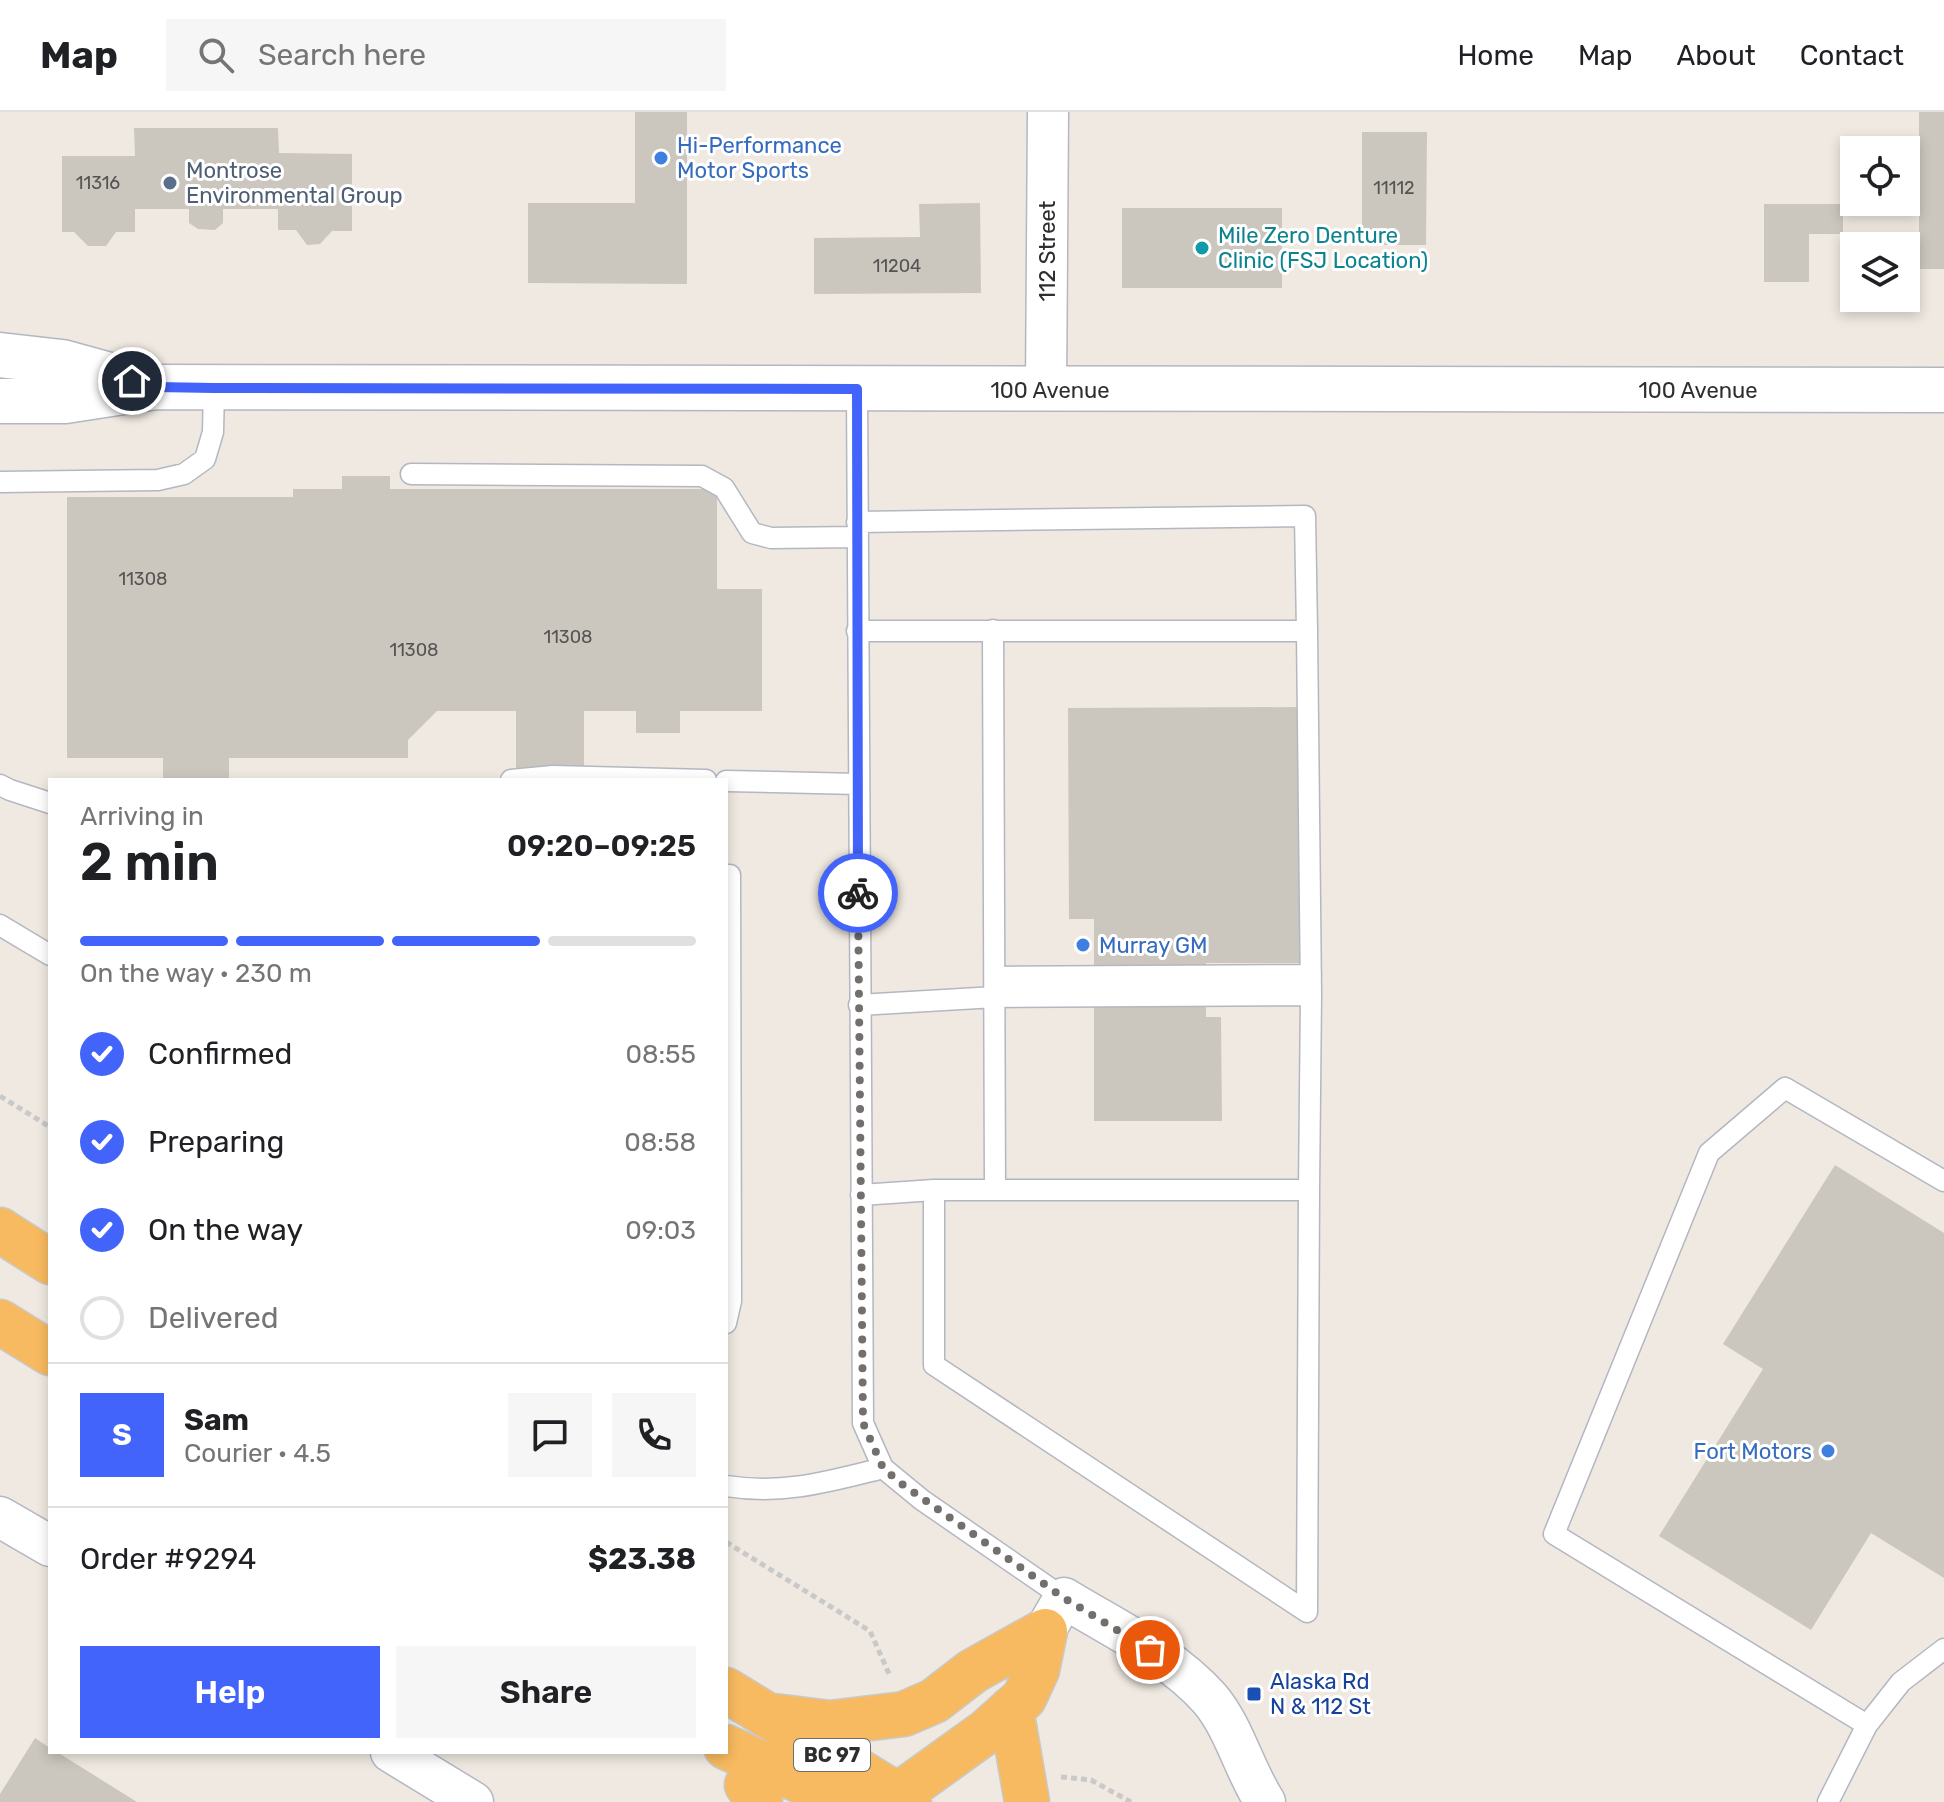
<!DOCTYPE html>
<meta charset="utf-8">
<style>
body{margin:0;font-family:Rubik,sans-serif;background:#f6f6f6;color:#202124;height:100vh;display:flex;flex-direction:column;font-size:30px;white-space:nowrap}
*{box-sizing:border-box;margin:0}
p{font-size:26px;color:#757577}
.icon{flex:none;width:44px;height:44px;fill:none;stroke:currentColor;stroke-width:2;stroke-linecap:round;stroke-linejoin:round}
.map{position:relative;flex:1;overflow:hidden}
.side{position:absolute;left:48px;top:666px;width:680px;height:976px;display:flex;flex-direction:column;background:#fff;border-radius:0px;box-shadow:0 4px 12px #0003}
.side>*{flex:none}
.controls{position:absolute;left:1840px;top:24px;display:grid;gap:16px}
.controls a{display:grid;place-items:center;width:80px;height:80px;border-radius:0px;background:#fff;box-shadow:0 4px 12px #0003;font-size:40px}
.pin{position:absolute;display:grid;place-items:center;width:68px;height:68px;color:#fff;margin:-34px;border:4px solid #fff;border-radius:50%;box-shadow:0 2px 8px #0007}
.courier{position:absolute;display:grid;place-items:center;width:80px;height:80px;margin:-40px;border:6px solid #4264fb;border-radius:50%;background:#fff;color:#222;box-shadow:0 2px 10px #0007}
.overview em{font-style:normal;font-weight:600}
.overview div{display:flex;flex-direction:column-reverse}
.overview{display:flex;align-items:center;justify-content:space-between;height:136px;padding:0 32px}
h1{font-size:52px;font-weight:600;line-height:60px}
.bar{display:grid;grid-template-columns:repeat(4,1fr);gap:12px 8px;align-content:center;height:96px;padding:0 32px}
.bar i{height:10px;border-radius:6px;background:#e0e0e0}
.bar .selected{background:#4264fb}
.bar p{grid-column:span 4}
.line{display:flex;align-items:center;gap:20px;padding:0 32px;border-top:2px solid #e0e0e0}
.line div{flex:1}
.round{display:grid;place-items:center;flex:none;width:84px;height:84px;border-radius:0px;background:#f6f6f6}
ol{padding:0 32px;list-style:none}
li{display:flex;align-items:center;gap:24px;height:88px}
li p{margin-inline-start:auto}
li .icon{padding:8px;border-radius:50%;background:#4264fb;color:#fff;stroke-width:4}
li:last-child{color:#757577}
li i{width:44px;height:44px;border:4px solid #e0e0e0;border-radius:50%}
.action{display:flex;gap:16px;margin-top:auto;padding:16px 32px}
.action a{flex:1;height:92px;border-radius:0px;background:#4264fb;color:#fff;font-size:32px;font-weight:600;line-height:92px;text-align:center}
.action a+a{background:#f6f6f6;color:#202124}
header{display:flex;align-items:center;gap:48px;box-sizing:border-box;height:112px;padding:0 40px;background:#fff;border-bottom:2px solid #e0e0e0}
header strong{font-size:38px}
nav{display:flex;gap:44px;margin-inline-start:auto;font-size:28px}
.search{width:560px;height:72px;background:#f6f6f6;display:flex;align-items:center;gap:20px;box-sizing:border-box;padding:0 28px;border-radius:0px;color:#757577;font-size:30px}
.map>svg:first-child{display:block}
.building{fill:#cbc7bf}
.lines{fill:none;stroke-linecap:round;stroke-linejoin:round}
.service-casing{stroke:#b4b7c1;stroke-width:23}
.minor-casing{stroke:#b4b7c1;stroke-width:43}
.secondary-casing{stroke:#b4b7c1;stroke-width:47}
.trunk-casing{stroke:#c9c9c9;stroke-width:47}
.path{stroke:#c9c9c9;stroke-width:5;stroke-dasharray:6 4;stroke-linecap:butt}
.service{stroke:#fff;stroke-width:20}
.minor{stroke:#fff;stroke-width:40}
.secondary{stroke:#fff;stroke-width:44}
.trunk{stroke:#f8ba60;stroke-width:44}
.done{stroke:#726f6d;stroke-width:8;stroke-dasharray:0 14.4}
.route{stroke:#4264fb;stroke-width:10}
.shop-dot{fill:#3f7fe0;stroke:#fff;stroke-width:3}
.service-dot{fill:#5c6f8a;stroke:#fff;stroke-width:3}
.culture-dot{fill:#0f9aa8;stroke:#fff;stroke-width:3}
.transit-dot{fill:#1a4fb4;stroke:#fff;stroke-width:3}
.labels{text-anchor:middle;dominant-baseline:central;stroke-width:6;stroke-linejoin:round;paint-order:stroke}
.number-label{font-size:18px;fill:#555452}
.shield{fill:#fff;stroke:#6d6d6d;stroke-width:2}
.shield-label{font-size:20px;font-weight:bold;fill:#2e2e2e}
.shop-label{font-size:22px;fill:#366cbe;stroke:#fff;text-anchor:start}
.service-label{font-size:22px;fill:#4e5e75;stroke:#fff;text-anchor:start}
.culture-label{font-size:22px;fill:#0d838f;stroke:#fff;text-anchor:start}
.street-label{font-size:22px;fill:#2e2e2e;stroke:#fff}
.transit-label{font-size:22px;fill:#164399;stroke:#fff;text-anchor:start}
</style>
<header>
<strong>Map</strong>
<div class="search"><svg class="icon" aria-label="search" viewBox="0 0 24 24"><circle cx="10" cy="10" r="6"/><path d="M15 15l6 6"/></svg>Search here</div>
<nav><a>Home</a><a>Map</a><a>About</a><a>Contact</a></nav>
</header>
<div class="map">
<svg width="1944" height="1690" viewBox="0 0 1944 1690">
<rect width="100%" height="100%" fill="#efe9e1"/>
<path class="building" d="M635,0H687V172L528,171V91H635Z
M1919,0H1944V157H1919Z
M134,16H278L279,41L352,42V119H332L320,132L307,133L296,118H278V97H223V111L215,118L198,117L189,111V97H135V120H116L106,134H88L74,120H62V44H135Z
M1362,20H1427L1426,133H1362Z
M980,91L981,181L814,182V126L920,125L919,92Z
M1764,92H1843V122H1809V170H1764Z
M1122,96H1282V176H1122Z
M342,364H390V377H717V477H762V599H680V621H636V599H584V668H516V599H437L408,628V646H229V668H163V646H67V385H293V377H342Z
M1301,595V851H1206V905H1221L1222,1009H1094V807H1069L1068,596Z
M1835,1053L1944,1121V1466L1871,1421L1811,1518L1659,1424L1763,1257L1723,1232Z
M35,1626L50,1636V1640H57L137,1690H0V1682Z"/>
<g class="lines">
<defs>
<path id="service" d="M857,277L863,1311L883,1356L922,1388L1064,1486
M411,362L702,364L724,376L752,421L771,426L856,425
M0,370L158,368L184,362L205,347L213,320L214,276
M857,410L1305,404L1307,519
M993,518L995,1078
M857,519H1307L1311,883L1309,1078H934L861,1083
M511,668L553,664L706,668
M726,669L858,672
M0,673L10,678L50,691
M726,763H730L731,1189L726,1211
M0,813L50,843
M995,865L1311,863
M859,893L995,885L1311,883
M934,1078V1253L1307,1500L1309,1078
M726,1374C783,1383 827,1370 883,1356
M1867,1613L1554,1422L1709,1041L1785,976L1944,1069
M1828,1690L1867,1613L1901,1570L1944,1537"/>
<path id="minor" d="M1046,278L1048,0
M0,1405L50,1434
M1045,1519L1064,1486C1113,1516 1171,1543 1210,1587C1235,1617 1244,1658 1265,1690
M391,1640L473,1690"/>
<path id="secondary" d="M0,243L62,250L142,272
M0,289H65L156,275L1944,278"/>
<path id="trunk" d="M0,1118L50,1150
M0,1210L50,1241
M726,1578L909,1690
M1011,1597L1027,1690
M766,1603L830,1611L904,1602L934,1589L973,1559L1045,1519
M726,1635L829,1682L859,1690
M747,1673L760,1690
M872,1690L898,1683L987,1619L1024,1586L1037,1558L1045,1519"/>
</defs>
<use href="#service" class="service-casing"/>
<use href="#minor" class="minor-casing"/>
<use href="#secondary" class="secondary-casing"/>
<use href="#trunk" class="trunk-casing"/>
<path class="path" d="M0,984L50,1015
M726,1430L870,1519L890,1564
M1061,1665L1091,1668L1131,1690"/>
<use href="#service" class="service"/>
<use href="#minor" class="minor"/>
<use href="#secondary" class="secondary"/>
<use href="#trunk" class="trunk"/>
</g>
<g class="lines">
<path class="done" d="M858,781L863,1311L883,1356L902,1372L1064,1486L1150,1538"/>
<path class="route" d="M132,269L156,275L214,276L857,277L858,781"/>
</g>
<g class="shop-dot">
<circle cx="661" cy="46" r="8"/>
<circle cx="1083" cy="833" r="8"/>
<circle cx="1828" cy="1339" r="8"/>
</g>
<circle class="service-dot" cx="170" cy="71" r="8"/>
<circle class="culture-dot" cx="1202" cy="136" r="8"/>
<rect class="transit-dot" x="1246" y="1574" width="16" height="16" rx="4"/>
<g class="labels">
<g class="number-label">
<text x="98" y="71">11316</text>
<text x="1394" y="76">11112</text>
<text x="897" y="154">11204</text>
<text x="143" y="467">11308</text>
<text x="568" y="525">11308</text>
<text x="414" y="538">11308</text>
</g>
<rect class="shield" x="794" y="1627" width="76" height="32" rx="6"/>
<g class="shield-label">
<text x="832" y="1643">BC 97</text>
</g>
<g class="shop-label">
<text x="677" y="33">Hi-Performance<tspan x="677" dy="25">Motor Sports</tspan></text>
<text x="1099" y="833">Murray GM</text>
<text x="1812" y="1339" text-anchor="end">Fort Motors</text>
</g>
<g class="service-label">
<text x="186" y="58">Montrose<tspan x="186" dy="25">Environmental Group</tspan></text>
</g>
<g class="culture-label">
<text x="1218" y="123">Mile Zero Denture<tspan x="1218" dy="25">Clinic (FSJ Location)</tspan></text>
</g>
<g class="street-label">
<text transform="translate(1047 139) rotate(-90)">112 Street</text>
<text x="1050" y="278">100 Avenue</text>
<text x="1698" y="278">100 Avenue</text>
</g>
<g class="transit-label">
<text x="1270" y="1569">Alaska Rd<tspan x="1270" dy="25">N &amp; 112 St</tspan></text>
</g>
</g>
</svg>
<div class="controls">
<a><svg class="icon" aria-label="locate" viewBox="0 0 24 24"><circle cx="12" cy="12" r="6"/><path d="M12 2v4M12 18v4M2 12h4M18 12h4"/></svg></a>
<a><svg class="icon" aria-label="layers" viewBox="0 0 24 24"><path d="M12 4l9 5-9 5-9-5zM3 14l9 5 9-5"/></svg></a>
</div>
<div class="pin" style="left:1150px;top:1538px;background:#ea580c"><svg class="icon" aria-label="bag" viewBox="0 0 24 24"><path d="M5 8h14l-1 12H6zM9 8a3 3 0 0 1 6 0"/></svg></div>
<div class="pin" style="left:132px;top:269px;background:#1f2937"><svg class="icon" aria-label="home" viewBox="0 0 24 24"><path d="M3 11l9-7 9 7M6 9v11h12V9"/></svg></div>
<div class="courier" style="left:858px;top:781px"><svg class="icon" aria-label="bike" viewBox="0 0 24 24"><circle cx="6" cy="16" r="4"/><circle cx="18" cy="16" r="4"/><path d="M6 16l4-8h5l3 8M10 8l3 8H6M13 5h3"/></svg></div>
<section class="side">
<div class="overview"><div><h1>2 min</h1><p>Arriving in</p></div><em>09:20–09:25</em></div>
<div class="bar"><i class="selected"></i><i class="selected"></i><i class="selected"></i><i></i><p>On the way · 230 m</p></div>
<ol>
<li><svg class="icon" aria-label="check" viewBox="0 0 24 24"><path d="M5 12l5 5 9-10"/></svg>Confirmed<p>08:55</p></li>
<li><svg class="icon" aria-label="check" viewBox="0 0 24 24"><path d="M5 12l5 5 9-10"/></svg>Preparing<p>08:58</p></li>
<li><svg class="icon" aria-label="check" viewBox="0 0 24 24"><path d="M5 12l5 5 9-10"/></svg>On the way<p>09:03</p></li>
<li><i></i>Delivered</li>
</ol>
<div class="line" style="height:144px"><b class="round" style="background:#4264fb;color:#fff">S</b><div><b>Sam</b><p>Courier · 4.5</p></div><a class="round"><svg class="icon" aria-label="chat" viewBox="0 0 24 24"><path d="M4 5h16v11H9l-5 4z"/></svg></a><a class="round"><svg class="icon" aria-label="phone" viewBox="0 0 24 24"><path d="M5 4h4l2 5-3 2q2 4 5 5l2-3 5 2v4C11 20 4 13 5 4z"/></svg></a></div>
<div class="line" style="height:104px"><div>Order #9294</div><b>$23.38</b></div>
<div class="action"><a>Help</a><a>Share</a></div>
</section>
</div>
